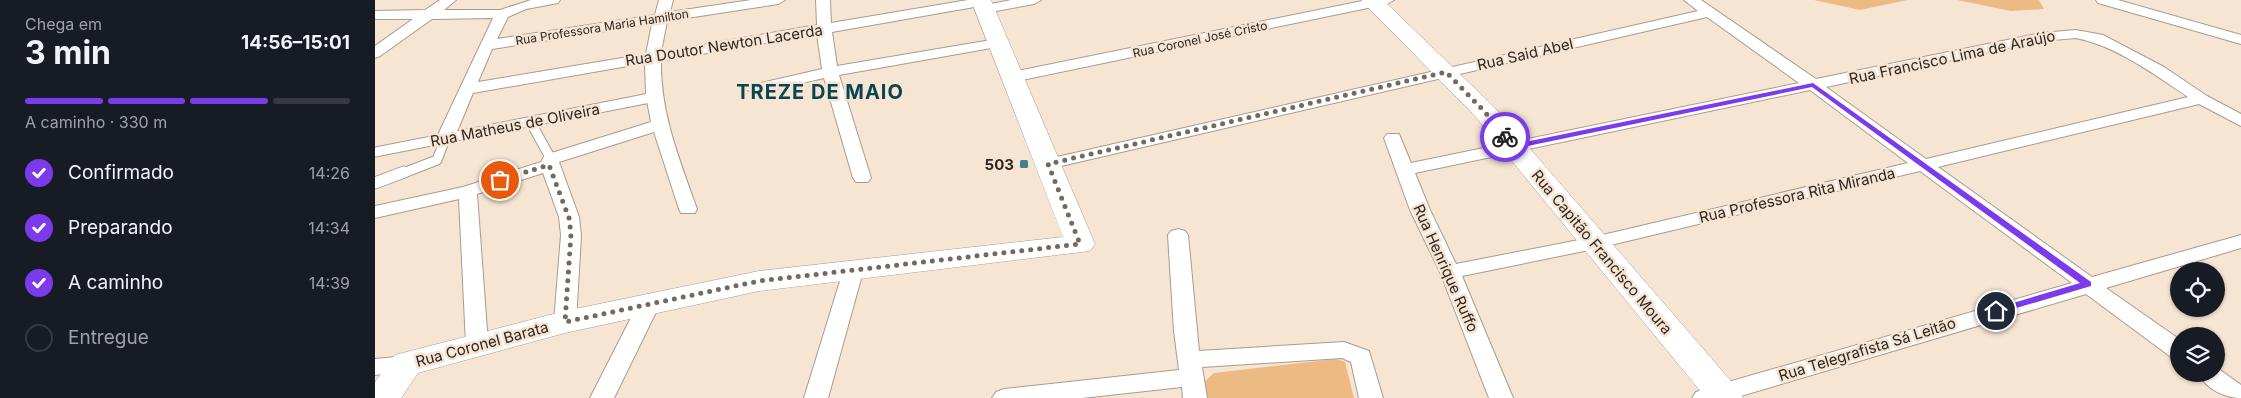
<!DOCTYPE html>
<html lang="pt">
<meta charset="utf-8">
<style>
body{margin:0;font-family:Inter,sans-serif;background:#20242c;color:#f1f3f6;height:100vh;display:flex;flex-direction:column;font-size:19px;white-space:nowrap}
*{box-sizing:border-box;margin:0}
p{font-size:16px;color:#9ea1a6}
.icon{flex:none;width:28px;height:28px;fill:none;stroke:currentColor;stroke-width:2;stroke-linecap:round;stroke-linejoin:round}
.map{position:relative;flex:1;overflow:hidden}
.sheet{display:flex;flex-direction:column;background:#171b24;width:375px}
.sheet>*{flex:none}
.tools{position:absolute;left:1795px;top:262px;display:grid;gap:10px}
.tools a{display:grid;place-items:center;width:55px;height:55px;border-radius:50%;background:#171b24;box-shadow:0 1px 4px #0004;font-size:25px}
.pin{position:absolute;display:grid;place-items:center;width:42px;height:42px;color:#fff;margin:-21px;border:2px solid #fff;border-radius:50%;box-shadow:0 1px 5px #0007}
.courier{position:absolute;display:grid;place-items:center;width:50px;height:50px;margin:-25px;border:4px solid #7c3aed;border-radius:50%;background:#fff;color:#222;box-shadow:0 1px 6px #0007}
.head em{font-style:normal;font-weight:700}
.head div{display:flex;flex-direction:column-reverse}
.head{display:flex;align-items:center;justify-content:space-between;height:85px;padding:0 25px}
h1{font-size:32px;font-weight:700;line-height:38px}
.bar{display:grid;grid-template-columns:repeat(4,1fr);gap:8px 5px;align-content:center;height:60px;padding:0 25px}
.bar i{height:6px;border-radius:4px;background:#363941}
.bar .current{background:#7c3aed}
.bar p{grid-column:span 4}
ol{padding:0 25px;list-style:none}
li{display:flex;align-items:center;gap:15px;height:55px}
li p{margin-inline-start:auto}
li .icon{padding:5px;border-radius:50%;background:#7c3aed;color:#fff;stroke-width:4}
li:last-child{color:#9ea1a6}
li i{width:28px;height:28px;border:2px solid #363941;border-radius:50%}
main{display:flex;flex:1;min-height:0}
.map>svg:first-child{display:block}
.green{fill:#eeba84}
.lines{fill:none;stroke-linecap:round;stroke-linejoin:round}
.lane-far1-casing{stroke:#aa9b8b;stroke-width:11}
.lane-casing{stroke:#aa9b8b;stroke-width:13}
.street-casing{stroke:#aa9b8b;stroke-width:2}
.secondary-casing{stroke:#aa9b8b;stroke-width:1}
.lane-far1{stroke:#fff;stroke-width:9}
.lane{stroke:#fff;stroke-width:11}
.street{fill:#fff;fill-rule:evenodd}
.secondary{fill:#fff;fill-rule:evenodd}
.route{fill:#7c3aed}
.done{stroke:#73695f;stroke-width:5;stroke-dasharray:0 9}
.poi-dot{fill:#408293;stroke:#f6e5d3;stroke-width:2}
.labels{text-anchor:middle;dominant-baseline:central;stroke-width:5;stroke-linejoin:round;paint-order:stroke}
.far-street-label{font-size:12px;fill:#2d2620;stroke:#f6e5d3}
.street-label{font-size:15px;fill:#2d2620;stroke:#f6e5d3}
.poi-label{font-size:15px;font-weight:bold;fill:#2d2620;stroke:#f6e5d3;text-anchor:end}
.district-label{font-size:20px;font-weight:bold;letter-spacing:1px;fill:#094451;stroke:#f6e5d3}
</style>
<main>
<section class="sheet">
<div class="head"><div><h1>3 min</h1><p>Chega em</p></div><em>14:56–15:01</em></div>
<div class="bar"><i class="current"></i><i class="current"></i><i class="current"></i><i></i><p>A caminho · 330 m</p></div>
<ol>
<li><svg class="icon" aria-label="check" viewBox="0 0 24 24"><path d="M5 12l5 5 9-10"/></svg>Confirmado<p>14:26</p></li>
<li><svg class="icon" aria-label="check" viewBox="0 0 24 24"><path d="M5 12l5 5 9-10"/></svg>Preparando<p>14:34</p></li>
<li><svg class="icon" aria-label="check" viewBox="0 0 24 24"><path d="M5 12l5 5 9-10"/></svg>A caminho<p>14:39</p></li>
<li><i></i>Entregue</li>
</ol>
</section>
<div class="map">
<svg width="1866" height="398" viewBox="0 0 1866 398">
<rect width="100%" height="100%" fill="#f6e5d3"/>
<path class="green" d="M1439,0H1532L1485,10Z
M1582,0H1664L1669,9L1636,11Z
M961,359L970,362L979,398H830L828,383L839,373Z"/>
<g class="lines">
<defs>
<path id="lane-far1" d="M156,123L176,159
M0,152L280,97
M26,174L62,160L70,139"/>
<path id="lane" d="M0,183L29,172"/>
<path id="street" d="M65,0H81L69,10H125L156,0H185L183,3L151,9L133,17L122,39L280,15L284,0H298L295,12L376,0H410L403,4L292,21L286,52L442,25L441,0H455L456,23L593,0H612L611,5L636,0H666L659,4L610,13L605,12L603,9L605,6L457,32L462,66L622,39L629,43L622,47L464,75L496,178L493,182H481L478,178L449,78L379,94L371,89L373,86L447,69L442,34L286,61C285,113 305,161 322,209L320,213H306L304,209L279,132L184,162L204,217L206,235L201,322L198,327L190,330L182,327L179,322L186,235L184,217L168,173L102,194L113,344L110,350L102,352L94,350L91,344L84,199L0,218V206L88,187L166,162L170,155L276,122L271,95L270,63L98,93L79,139L76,143H64L61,139L118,18L57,19L5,56L0,58V46L38,19H0V11L50,10ZM277,24L271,54L103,82L117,49Z
M992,0H1019L1012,4L637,82L629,77L637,72Z
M1309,0H1326L1441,79L1666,33L1701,30L1728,35L1789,67L1832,96L1866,114V126L1824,104L1563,167L1717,277L1866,235V248L1731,288L1804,339V359L1796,357L1711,294L1359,398H1317L1321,392L1329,389L1697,283L1545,171L1219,249L1087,276L1138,398H1114L1065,272L1035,210L1009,138L1012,134H1024L1036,163L1424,83L1332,17L673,169L667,168L664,164L667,160L673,159L1323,11ZM1701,38C1741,46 1779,74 1813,97L1551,159L1451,87L1666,41ZM1435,90L1533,163L1219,237L1081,264L1055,210L1040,173Z
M1721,0H1743L1866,35V44L1723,3Z
M803,229L810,231L813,235L824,351L969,342L994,351L1008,398H984L976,362L967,358L827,367L832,398H808L807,387L707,398H617L621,392L629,389L804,370L799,331L793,235L796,231Z
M479,261L486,263L489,268L453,398H429L469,268L472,263Z
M274,297L282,299L285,304L239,398H215L263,304L266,299Z
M32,356L40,358L43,364L40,370L0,375V359Z
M1841,367L1866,385V398C1850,398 1831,389 1824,374H1841Z"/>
<path id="secondary" d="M596,0H616L720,244L715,251L384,291L190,333L43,373L26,398H0V382L20,355L190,311L384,271L688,237Z
M986,0H1008L1118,106L1363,389L1368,398H1331L1100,116Z"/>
</defs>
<use href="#lane-far1" class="lane-far1-casing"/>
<use href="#lane" class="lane-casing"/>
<use href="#street" class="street-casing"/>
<use href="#secondary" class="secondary-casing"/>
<use href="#lane-far1" class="lane-far1"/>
<use href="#lane" class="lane"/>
<use href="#street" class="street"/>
<use href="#secondary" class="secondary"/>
</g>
<path class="route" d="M1438,83L1716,282V286L1621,314L1618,313V309L1705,283L1437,87L1138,149L1126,137L1132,135L1140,144Z"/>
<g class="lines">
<path class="done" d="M125,180L174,165L194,218L196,234L190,322L384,281L705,244L673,164L1071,72L1109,111L1130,137"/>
</g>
<rect class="poi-dot" x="644" y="159" width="10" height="10" rx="2.5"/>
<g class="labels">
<g class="far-street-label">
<text transform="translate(227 27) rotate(-9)">Rua Professora Maria Hamilton</text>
<text transform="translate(825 39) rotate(-12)">Rua Coronel José Cristo</text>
</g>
<g class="street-label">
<text transform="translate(349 45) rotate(-9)">Rua Doutor Newton Lacerda</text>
<text transform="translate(1150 54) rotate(-13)">Rua Said Abel</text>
<text transform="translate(1577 57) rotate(-12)">Rua Francisco Lima de Araújo</text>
<text transform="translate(140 125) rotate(-11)">Rua Matheus de Oliveira</text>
<text transform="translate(1422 195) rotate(-13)">Rua Professora Rita Miranda</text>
<text transform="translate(1227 252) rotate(50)">Rua Capitão Francisco Moura</text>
<text transform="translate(1071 268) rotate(66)">Rua Henrique Ruffo</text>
<text transform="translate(107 344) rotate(-15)">Rua Coronel Barata</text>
<text transform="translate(1492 349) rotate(-17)">Rua Telegrafista Sá Leitão</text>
</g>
<g class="poi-label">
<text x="639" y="164">503</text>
</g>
<g class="district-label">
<text x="445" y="92">TREZE DE MAIO</text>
</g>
</g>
</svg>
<div class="tools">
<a><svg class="icon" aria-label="locate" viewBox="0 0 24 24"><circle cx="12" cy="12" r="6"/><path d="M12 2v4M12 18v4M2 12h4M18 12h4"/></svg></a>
<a><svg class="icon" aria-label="layers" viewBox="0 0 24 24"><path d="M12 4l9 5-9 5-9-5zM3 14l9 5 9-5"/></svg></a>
</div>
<div class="pin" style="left:125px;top:180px;background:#ea580c"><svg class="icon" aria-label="bag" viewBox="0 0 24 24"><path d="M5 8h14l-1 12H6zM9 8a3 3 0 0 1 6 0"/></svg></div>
<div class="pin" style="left:1621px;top:311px;background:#1f2937"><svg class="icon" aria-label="home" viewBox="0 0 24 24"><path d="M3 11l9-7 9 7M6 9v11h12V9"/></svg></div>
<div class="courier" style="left:1130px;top:137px"><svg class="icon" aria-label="bike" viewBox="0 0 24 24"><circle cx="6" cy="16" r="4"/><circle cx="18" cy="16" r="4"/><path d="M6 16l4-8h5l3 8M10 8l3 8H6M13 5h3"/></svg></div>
</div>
</main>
